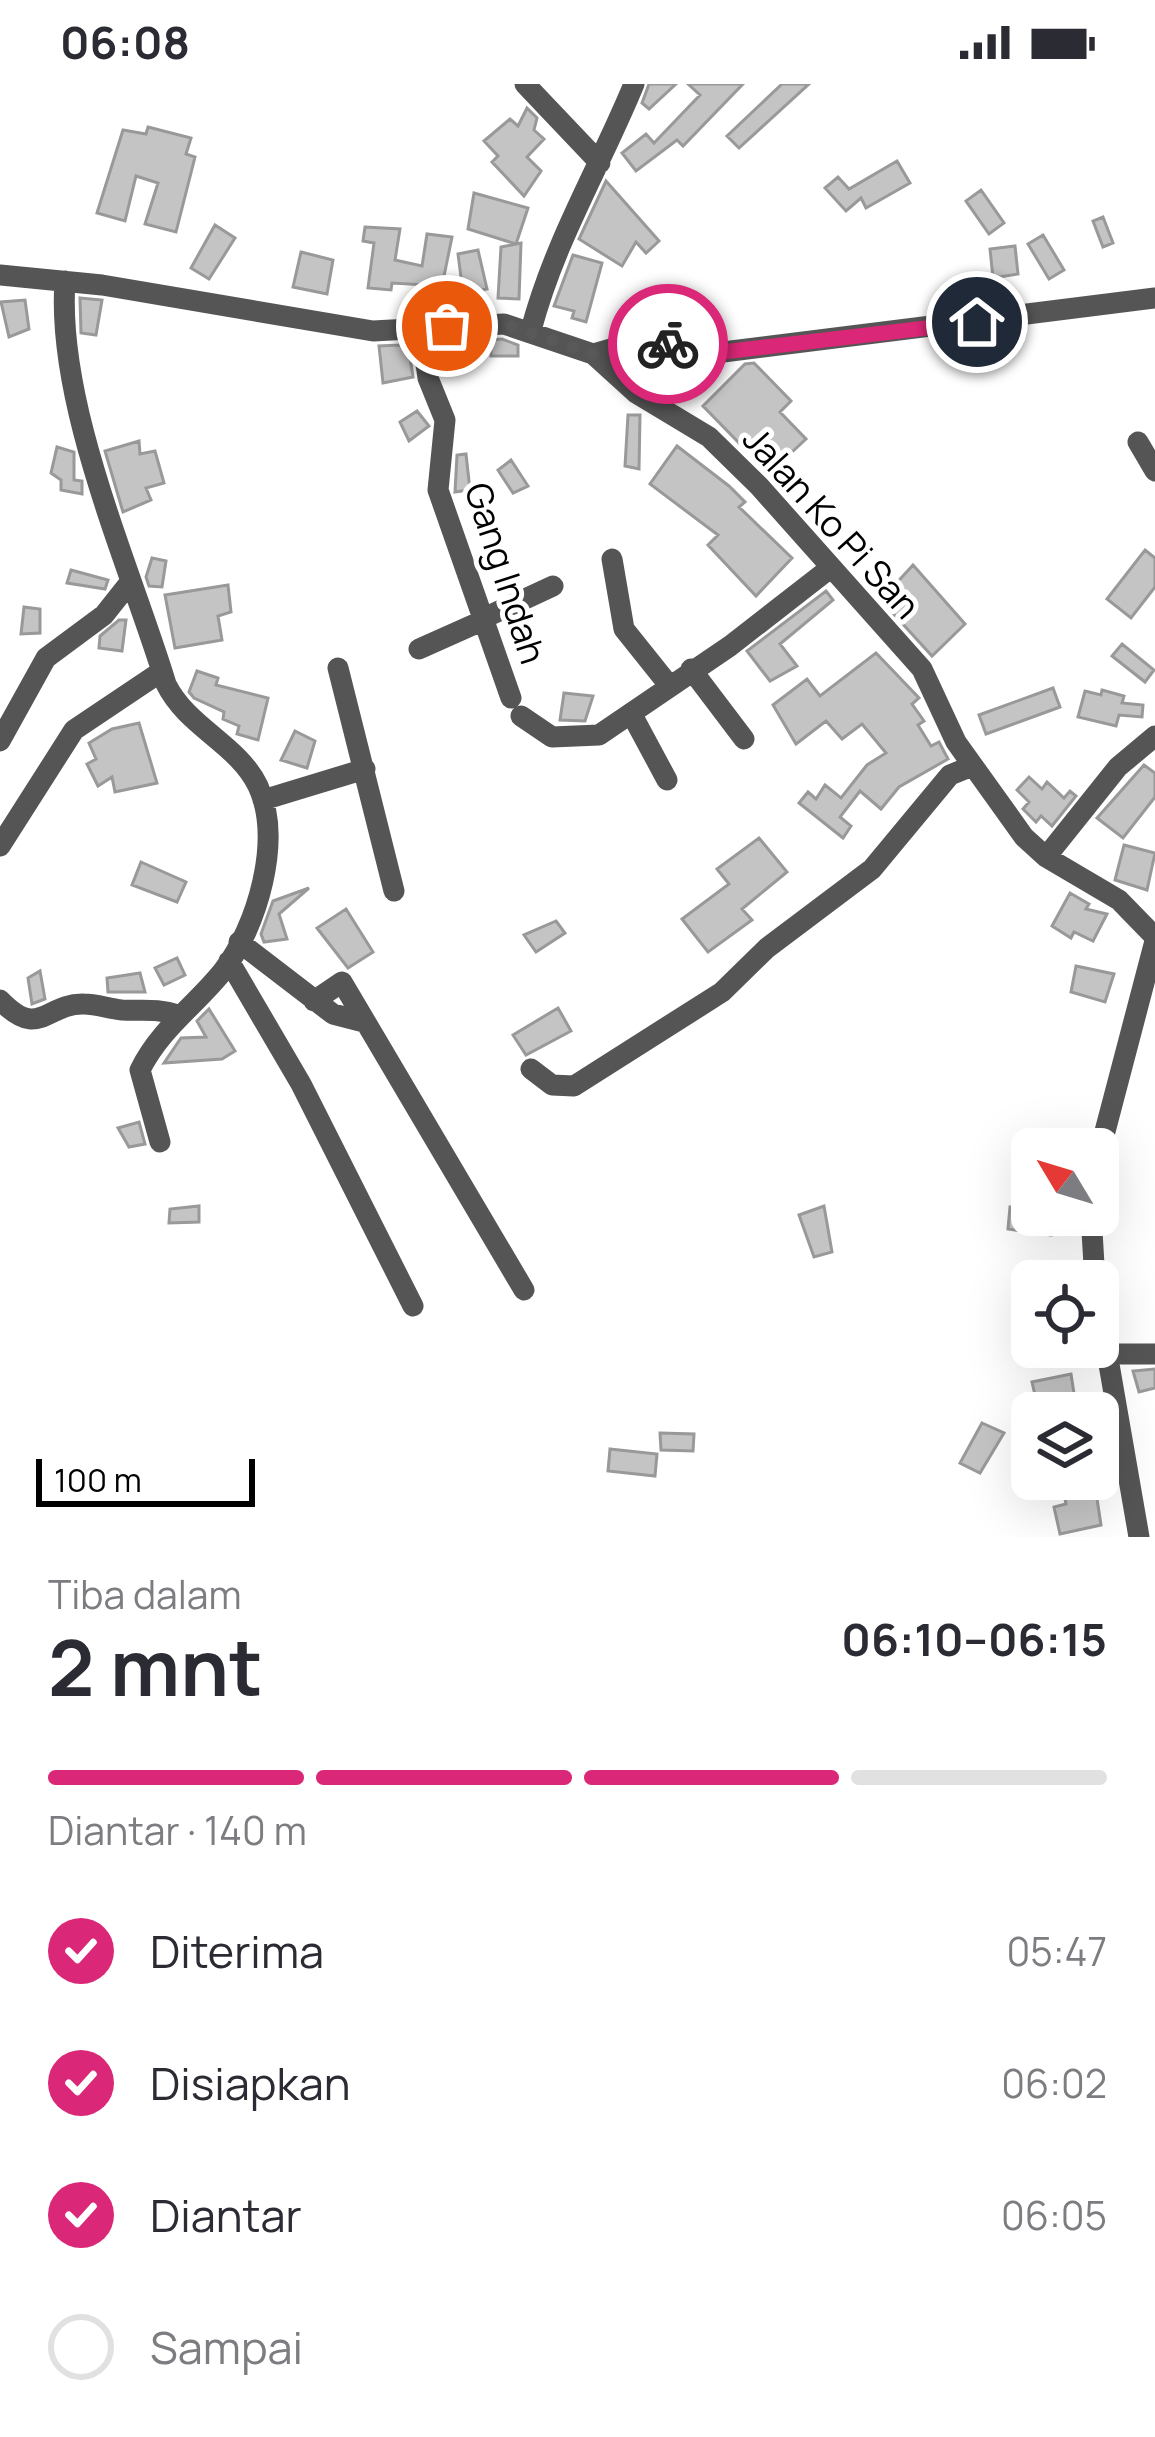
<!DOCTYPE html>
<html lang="id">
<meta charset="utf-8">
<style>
body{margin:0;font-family:Manrope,sans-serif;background:#f7f7f7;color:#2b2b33;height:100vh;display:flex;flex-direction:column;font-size:45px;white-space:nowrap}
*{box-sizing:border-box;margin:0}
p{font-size:39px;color:#7c7c81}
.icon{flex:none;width:66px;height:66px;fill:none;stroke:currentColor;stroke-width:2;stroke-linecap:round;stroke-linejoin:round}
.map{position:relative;height:1453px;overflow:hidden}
.panel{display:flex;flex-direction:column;background:#fff;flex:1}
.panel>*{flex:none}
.needle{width:78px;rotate:308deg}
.buttons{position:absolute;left:1011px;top:1044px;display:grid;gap:24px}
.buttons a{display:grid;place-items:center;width:108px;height:108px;border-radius:18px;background:#fff;box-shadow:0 12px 48px #0002;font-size:60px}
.scale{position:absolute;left:36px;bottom:30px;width:219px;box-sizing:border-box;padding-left:12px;border:6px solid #000;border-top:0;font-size:33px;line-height:42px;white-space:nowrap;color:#000;-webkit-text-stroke:9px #fff;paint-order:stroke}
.pin{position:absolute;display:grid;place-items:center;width:102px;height:102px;color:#fff;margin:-51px;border:6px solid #fff;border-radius:50%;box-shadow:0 3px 12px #0007}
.courier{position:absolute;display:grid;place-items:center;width:120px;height:120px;margin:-60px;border:9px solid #db2777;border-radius:50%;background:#fff;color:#222;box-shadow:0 3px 15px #0007}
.headline em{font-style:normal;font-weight:700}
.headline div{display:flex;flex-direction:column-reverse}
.headline{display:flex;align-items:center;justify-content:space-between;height:204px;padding:0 48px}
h1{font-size:78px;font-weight:700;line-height:90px}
.bar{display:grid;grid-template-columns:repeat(4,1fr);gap:18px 12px;align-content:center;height:144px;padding:0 48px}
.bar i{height:15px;border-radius:9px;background:#e1e1e2}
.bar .current{background:#db2777}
.bar p{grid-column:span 4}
ol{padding:0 48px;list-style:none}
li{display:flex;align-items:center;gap:36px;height:132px}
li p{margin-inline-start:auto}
li .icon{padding:12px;border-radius:50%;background:#db2777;color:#fff;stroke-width:4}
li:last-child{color:#7c7c81}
li i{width:66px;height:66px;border:6px solid #e1e1e2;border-radius:50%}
.status{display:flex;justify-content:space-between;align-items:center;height:84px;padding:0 60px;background:#fff;direction:ltr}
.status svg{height:33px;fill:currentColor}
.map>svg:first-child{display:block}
.building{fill:#c4c4c4;stroke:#999;stroke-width:3}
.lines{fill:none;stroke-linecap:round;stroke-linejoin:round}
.minor{stroke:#555;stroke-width:21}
.done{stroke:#595959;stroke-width:12;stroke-dasharray:0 21.6}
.route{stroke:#db2777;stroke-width:15}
.labels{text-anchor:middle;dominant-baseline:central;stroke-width:10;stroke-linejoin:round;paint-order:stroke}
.street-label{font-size:36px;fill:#000;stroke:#fff}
</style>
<div class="status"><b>06:08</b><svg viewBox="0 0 49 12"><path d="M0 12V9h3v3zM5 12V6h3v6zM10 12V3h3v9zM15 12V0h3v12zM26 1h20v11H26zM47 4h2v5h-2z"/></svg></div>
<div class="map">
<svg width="1155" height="1453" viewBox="0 0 1155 1453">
<rect width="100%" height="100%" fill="#fff"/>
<path class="building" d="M649,0H676L649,25L642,19Z
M688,0H743L683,62L677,56L636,87L622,69L646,50L654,59L700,11Z
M782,0H809L739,64L727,52Z
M527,24L537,34L534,46L544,55L527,73L541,87L524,112L492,78L498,72L484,57L510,35L518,42Z
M148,43L191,54L186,70L195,73L176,148L145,140L158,99L136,92L125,137L97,129L123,46L146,50Z
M897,77L910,99L866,124L861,114L846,127L825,104L838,93L849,105Z
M606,97L659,157L646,169L636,158L622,182L579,155Z
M981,106L1004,139L989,150L966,117Z
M474,109L528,124L516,160L521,159L519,215L498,214L501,163L516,160L468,145Z
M1103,133L1113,159L1103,163L1093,137Z
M215,141L235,154L209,195L191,184Z
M365,143L400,145L395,176L422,182L427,150L452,153L442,202L392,199L391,206L368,204L374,159L363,157Z
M1043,151L1064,186L1049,195L1028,160Z
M1015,162L1018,190L993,194L990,165Z
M478,166L487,205L463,209L458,170Z
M301,168L333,176L327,210L293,203Z
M573,171L602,179L586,238L572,234L574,227L554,222Z
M80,214L102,216L96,251L81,249Z
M25,216L29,245L9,253L1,218Z
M502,255L518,261V272H491V261L453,272L455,286L442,289L438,259Z
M401,261L409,267L413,293L383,299L379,262Z
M658,276L682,278L676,280L683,301L658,305Z
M754,279L791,317L780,328L806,355L776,383L751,357L744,364L703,322L745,280Z
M417,327L429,342L409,357L400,338Z
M628,331H640L639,385L625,382Z
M139,357L140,370L155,367L164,399L146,404L151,416L123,428L105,367Z
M677,362L729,402L745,418L739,423L792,474L756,512L708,461L718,451L650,400Z
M57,363L74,368V396L82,397V410L61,406V396L51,389Z
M466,370L470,406L455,408L457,371Z
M511,376L528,402L513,409L498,386Z
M1145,466L1155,474V503L1131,534L1107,515Z
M152,474L166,477L162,503L149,502L146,493Z
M913,481L965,540L932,572L881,516Z
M71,486L108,496L105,505L67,499Z
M228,501L231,528L218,532L222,556L175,564L165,511Z
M826,507L833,516L780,560L797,582L770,597L747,567Z
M24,523L40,525V549L21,550Z
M119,536H126L122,567L99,564L100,552Z
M1122,560L1154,586L1145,598L1112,572Z
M876,569L919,614L912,620L924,637L918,641L931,662L939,658L948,675L899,703L881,725L860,707L840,733L851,742L843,754L799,719L808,708L816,715L825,701L841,714L867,681L886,669L862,640L842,655L826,637L796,660L773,621L807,595L820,612Z
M197,587L218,594L216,601L268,614L258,656L237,650L239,642L223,635L224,628L194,614L189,608Z
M1053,604L1060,623L986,650L979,631Z
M1102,606L1124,612L1122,619L1143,621L1142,633L1119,631L1116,642L1078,633L1085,607L1101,611Z
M564,609L593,612L585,637L560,636Z
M139,639L157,699L115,708L112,693L98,702L87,680L96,675L89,659L112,645Z
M295,647L315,657L307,684L281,676Z
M1144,681L1155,689V713L1123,754L1097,734Z
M1029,693L1042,705L1047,698L1064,714L1070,707L1076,712L1052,742L1041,732L1036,738L1023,725L1029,718L1017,706Z
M759,754L787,788L742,825L752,836L708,868L682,835L729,800L717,785Z
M1124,761L1155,769L1147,806L1115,796Z
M141,778L186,798L177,818L132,801Z
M309,804L279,830L287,855L264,858L261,850L273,817Z
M1070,809L1089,820L1086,825L1107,830L1093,857L1074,848L1071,854L1052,842Z
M346,825L373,868L348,884L317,844Z
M556,837L565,849L536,868L524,851Z
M177,874L185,891L164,901L155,884Z
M1076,882L1114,890L1105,918L1071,908Z
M40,887L45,915L32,920L28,894Z
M140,889L145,908H108L107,894Z
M558,924L571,947L526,971L513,951Z
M209,925L235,967L222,975L164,979L181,954L206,953L197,937Z
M139,1038L145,1060L129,1063L118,1044Z
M1015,1071L1032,1073V1089L1013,1087Z
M199,1122V1138L169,1139L170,1125Z
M824,1122L832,1168L814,1173L799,1131Z
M1010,1123L1053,1131L1051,1151L1008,1145Z
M1155,1285V1304L1139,1308L1133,1287Z
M1071,1290L1077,1329H1048L1047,1319L1037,1320L1032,1298Z
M982,1339L1004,1349L980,1389L960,1379Z
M1032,1339V1401L1020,1402L1023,1380L1016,1341Z
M660,1349L694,1350L693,1367L661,1366Z
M610,1365L657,1370L655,1392L608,1387Z
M1061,1395H1094L1101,1441L1060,1450L1054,1423L1066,1420Z"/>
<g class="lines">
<path class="minor" d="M525,0L600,79
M0,191L102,201L373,247L504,240L593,270L636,309L709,353L759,402L922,585L956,658L1024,753L1046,773L1119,816L1155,853
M65,197C56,321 130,482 166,600C187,643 238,660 258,702C283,756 257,843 223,887C195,922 160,945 140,986L160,1058
M421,245L428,294L445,336L438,406L511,614
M531,246C555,156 599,85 634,0
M593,270L635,258L723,268L1155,214
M1138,358L1155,387
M612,475L624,545L668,600
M484,534L553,502
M419,565L484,536
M338,584L394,807
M691,585L744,655
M631,629L667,696
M521,632L552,653L599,651L730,562L829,485
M0,657L46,574L104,531L131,497
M263,716L365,685
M0,762L74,646L162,587
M1046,773L1118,683L1155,652
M239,858L333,930L364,938
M229,877L301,1000L413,1222
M0,916C40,957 45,919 84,920C97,920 109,925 122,926C143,927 157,924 178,931
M314,917L342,898L524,1206
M531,985L552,1001L574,1002L722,908L767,864L872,785L950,691L972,682
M1098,1074L1155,857
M1091,1131L1095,1197
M1098,1217L1139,1453
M1107,1270H1155"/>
</g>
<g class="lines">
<path class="done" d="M447,242L504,240L593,270L635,258L668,260"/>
<path class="route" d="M668,260L723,268L977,238"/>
</g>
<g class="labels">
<g class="street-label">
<text transform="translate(832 438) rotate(48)">Jalan Ko Pi San</text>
<text transform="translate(506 489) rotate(72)">Gang Indah</text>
</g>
</g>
</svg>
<div class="buttons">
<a><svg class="needle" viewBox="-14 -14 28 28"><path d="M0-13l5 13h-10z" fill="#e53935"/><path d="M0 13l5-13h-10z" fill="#7c7c81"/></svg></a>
<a><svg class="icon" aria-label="locate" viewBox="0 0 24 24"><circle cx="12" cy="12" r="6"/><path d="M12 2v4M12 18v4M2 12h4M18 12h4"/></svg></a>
<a><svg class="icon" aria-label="layers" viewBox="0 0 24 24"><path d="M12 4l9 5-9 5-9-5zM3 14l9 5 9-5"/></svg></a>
</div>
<div class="scale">100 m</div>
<div class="pin" style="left:447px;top:242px;background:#ea580c"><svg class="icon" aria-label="bag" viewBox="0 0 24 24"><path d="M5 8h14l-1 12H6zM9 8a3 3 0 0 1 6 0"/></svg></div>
<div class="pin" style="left:977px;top:238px;background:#1f2937"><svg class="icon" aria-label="home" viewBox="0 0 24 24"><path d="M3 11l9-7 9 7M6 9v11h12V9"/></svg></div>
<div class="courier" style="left:668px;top:260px"><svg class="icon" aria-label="bike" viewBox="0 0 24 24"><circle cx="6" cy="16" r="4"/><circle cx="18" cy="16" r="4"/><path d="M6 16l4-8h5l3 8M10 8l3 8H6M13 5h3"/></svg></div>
</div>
<section class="panel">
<div class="headline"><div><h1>2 mnt</h1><p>Tiba dalam</p></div><em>06:10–06:15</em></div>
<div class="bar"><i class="current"></i><i class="current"></i><i class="current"></i><i></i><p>Diantar · 140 m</p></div>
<ol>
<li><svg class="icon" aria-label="check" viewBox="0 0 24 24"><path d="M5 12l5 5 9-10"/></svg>Diterima<p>05:47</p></li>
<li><svg class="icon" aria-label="check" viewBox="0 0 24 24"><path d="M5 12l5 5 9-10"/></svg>Disiapkan<p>06:02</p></li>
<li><svg class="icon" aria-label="check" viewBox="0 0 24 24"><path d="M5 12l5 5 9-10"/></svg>Diantar<p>06:05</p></li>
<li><i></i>Sampai</li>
</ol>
</section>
